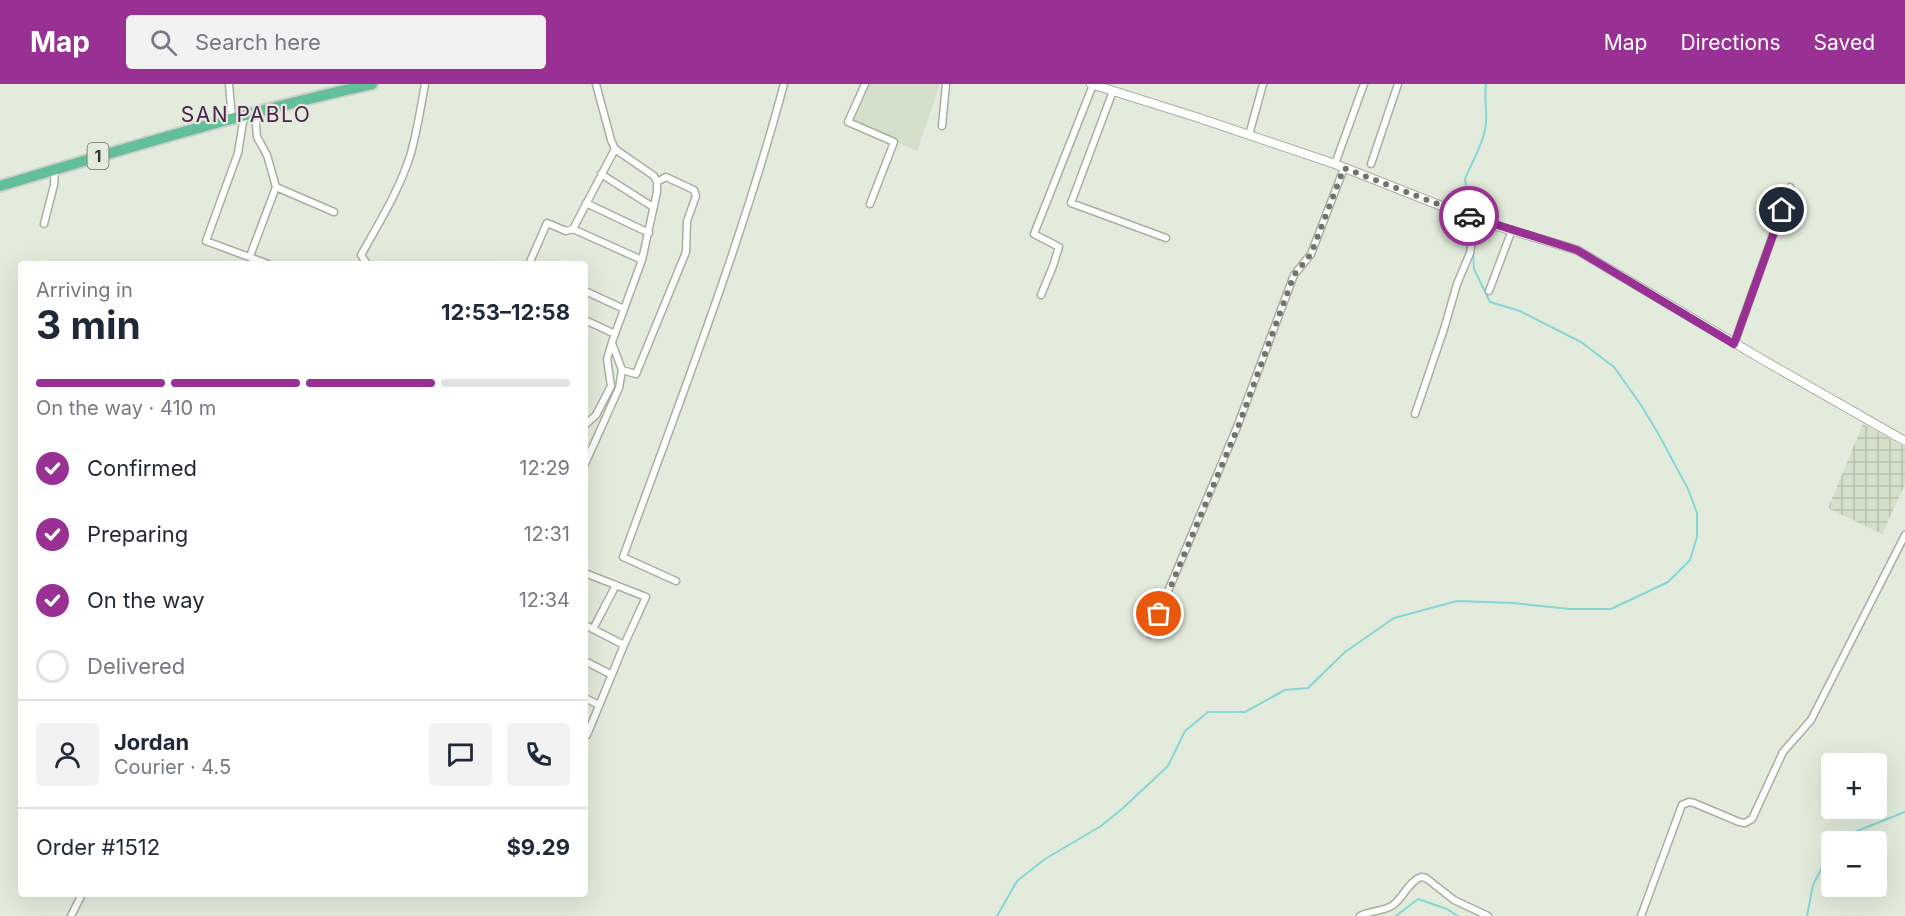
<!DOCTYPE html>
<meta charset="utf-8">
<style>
body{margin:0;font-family:Inter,sans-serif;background:#f2f2f3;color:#1f2937;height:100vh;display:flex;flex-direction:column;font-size:22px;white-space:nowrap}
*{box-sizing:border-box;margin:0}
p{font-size:20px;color:#747a83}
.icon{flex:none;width:33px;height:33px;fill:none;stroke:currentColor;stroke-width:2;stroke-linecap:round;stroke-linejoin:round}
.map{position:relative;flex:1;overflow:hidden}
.panel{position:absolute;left:18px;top:177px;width:570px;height:636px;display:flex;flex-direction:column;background:#fff;border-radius:6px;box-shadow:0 6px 24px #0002}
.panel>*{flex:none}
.fabs{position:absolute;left:1821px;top:669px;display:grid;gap:12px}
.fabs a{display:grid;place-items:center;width:66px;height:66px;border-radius:6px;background:#fff;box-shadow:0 6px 24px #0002;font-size:30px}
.pin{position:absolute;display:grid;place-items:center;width:51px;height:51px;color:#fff;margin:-26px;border:3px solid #fff;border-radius:50%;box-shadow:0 2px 6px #0007}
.courier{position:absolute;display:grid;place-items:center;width:60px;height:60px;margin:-30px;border:4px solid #993093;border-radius:50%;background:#fff;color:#222;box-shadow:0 2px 8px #0007}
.headline em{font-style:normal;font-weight:700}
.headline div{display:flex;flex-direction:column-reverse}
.headline{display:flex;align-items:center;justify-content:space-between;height:102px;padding:0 18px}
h1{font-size:39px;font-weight:700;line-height:45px}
.bar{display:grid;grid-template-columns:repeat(4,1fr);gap:9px 6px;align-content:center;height:72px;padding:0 18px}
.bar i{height:8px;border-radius:4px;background:#e0e1e3}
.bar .selected{background:#993093}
.bar p{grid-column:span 4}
.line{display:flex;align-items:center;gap:15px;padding:0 18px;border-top:2px solid #e0e1e3}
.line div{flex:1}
.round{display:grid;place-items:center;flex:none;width:63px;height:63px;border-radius:6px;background:#f2f2f3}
ol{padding:0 18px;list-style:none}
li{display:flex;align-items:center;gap:18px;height:66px}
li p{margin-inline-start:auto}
li .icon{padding:6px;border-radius:50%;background:#993093;color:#fff;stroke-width:4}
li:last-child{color:#747a83}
li i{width:33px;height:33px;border:3px solid #e0e1e3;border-radius:50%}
header{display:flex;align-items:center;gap:36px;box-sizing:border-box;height:84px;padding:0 30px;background:#993093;color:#fff}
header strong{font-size:28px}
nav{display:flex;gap:33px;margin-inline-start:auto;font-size:21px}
.search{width:420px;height:54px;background:#f2f2f3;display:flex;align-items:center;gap:15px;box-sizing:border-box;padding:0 21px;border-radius:6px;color:#747a83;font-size:22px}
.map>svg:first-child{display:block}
.built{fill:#d4e0ca}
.industrial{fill:url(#industrial-grid)}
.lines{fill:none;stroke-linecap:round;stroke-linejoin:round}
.stream{stroke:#86d6d5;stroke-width:2}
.minor-casing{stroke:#a6afa0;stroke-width:9}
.tertiary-casing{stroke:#a6afa0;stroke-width:10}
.trunk-casing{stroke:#cecfcd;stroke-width:14}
.minor{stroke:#fff;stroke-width:6}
.tertiary{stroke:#fff;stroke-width:8}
.trunk{stroke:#63be9a;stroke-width:10}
.done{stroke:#6f756c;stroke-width:6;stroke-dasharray:0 10.8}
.route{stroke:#993093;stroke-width:8}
.labels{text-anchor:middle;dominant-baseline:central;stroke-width:4.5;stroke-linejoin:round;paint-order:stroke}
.shield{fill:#e3ecdc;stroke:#666c63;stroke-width:1.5}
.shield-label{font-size:16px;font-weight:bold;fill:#31352f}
.quarter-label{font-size:21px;letter-spacing:1.5px;fill:#532150;stroke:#e3ecdc}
</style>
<header>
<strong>Map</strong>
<div class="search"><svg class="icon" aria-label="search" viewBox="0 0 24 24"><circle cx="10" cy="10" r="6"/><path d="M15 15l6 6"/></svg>Search here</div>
<nav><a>Map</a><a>Directions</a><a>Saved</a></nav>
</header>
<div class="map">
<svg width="1905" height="832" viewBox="0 0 1905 832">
<defs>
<pattern id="industrial-grid" width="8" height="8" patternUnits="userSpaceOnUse" patternTransform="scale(1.5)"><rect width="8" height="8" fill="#d4e0ca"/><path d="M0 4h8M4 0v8" fill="none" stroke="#b6c1ae"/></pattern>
</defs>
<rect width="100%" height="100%" fill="#e3ecdc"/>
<path class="built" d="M865,0H940L917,67L849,38Z"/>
<path class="industrial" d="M1863,340L1905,363V400L1882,450L1828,424Z"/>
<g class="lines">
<path class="stream" d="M1476,127L1473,109L1466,102L1465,95C1472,77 1485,57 1486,38C1487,25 1484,14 1486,0
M1835,758L1837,755L1905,728
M997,832L1017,797L1045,775L1101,742L1123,724L1168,682L1185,647L1208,628H1245L1285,606L1308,604L1345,568L1394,534L1457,517L1513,519L1570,525H1611L1668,498L1690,476L1697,453V429L1688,405L1659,351L1641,321L1614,283L1581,258L1520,227L1490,218L1474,185L1473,167
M1396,832L1418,815L1447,825L1458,832
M1807,832L1813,801L1832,764"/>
<defs>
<path id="minor" d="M229,0L232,35
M865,0L848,38L894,58L870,120
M1113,7L1071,119L1166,154
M244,32L238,69L206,157L268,180
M942,42L946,0
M1249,51L1263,0
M1335,80L1364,0
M1371,80L1398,0
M601,90L653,123
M276,103L334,128
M586,119L649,149
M44,140L54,101L55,85
M573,145L615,65
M250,172L276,103L267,71L257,53L255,28
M367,180L361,171C379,139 400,105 411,69C417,47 421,23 425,0
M529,180L547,139L566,147L573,145L642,176
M585,207L624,225
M1489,207L1512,146
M1041,211L1053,182L1059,163L1034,150L1093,1
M585,236L615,250
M1734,260L1790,103
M622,286L636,290L686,168L687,137L696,112L694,106L666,93L657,98
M1415,330L1444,245L1457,200L1470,169L1473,151V134
M585,341L596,331L611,302L607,275L612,258L642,176L657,108V98L654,92L615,65L611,56L596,0
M585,380L619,304L622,286L612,259
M585,489L646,513L624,561L587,651L585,650
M676,497L623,473C680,316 741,161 784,0
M585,541L624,561
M593,545L616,501
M1150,550L1237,343L1294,191L1311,170L1344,84
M585,577L612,591
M585,614L599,621
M71,832L82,810
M1360,832C1370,826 1384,828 1393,821C1404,813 1408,798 1421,793L1426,794L1454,816L1488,832
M1641,832L1682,721L1689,718L1694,719L1739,738L1745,739L1752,735L1783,668L1811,636L1905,451"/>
<path id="tertiary" d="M1091,0L1199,34L1335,80L1477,136L1577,166L1765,277L1905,357"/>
<path id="trunk" d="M0,102C123,65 246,28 372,0"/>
</defs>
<use href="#minor" class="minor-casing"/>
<use href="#tertiary" class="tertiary-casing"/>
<use href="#trunk" class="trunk-casing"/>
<use href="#minor" class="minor"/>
<use href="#tertiary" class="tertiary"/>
<use href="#trunk" class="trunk"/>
</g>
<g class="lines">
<path class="done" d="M1159,530L1238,343L1294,191L1311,170L1344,84L1469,132"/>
<path class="route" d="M1469,132L1577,166L1734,260L1782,126"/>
</g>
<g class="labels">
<rect class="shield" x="87.5" y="59" width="21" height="26" rx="4.5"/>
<g class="shield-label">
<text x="98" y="72">1</text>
</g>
<g class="quarter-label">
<text x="246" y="30">SAN PABLO</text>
</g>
</g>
</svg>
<div class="fabs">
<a>+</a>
<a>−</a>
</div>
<div class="pin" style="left:1159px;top:530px;background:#ea580c"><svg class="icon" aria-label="bag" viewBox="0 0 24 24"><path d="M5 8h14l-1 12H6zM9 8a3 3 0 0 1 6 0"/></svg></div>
<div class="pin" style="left:1782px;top:126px;background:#1f2937"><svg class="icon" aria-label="home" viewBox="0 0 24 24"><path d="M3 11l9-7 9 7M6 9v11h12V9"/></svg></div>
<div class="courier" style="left:1469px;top:132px"><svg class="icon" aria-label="car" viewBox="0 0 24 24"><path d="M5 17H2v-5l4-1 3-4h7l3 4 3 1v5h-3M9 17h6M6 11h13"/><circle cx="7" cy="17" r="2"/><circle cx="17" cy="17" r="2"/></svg></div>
<section class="panel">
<div class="headline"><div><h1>3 min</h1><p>Arriving in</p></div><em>12:53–12:58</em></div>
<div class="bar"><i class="selected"></i><i class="selected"></i><i class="selected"></i><i></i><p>On the way · 410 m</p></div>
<ol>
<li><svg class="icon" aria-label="check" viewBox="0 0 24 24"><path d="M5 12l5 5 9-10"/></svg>Confirmed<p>12:29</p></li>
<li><svg class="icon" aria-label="check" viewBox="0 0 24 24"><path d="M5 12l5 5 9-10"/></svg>Preparing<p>12:31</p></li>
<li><svg class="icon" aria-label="check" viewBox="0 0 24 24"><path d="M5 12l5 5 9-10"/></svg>On the way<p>12:34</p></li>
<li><i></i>Delivered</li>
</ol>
<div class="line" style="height:108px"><a class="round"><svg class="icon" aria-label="person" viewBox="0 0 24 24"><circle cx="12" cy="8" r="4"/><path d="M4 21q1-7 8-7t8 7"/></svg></a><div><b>Jordan</b><p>Courier · 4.5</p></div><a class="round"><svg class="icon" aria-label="chat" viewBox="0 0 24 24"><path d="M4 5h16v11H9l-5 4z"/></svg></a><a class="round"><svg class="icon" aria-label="phone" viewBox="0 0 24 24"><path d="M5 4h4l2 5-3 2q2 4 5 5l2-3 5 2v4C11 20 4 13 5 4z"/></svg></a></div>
<div class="line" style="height:78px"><div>Order #1512</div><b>$9.29</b></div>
</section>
</div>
